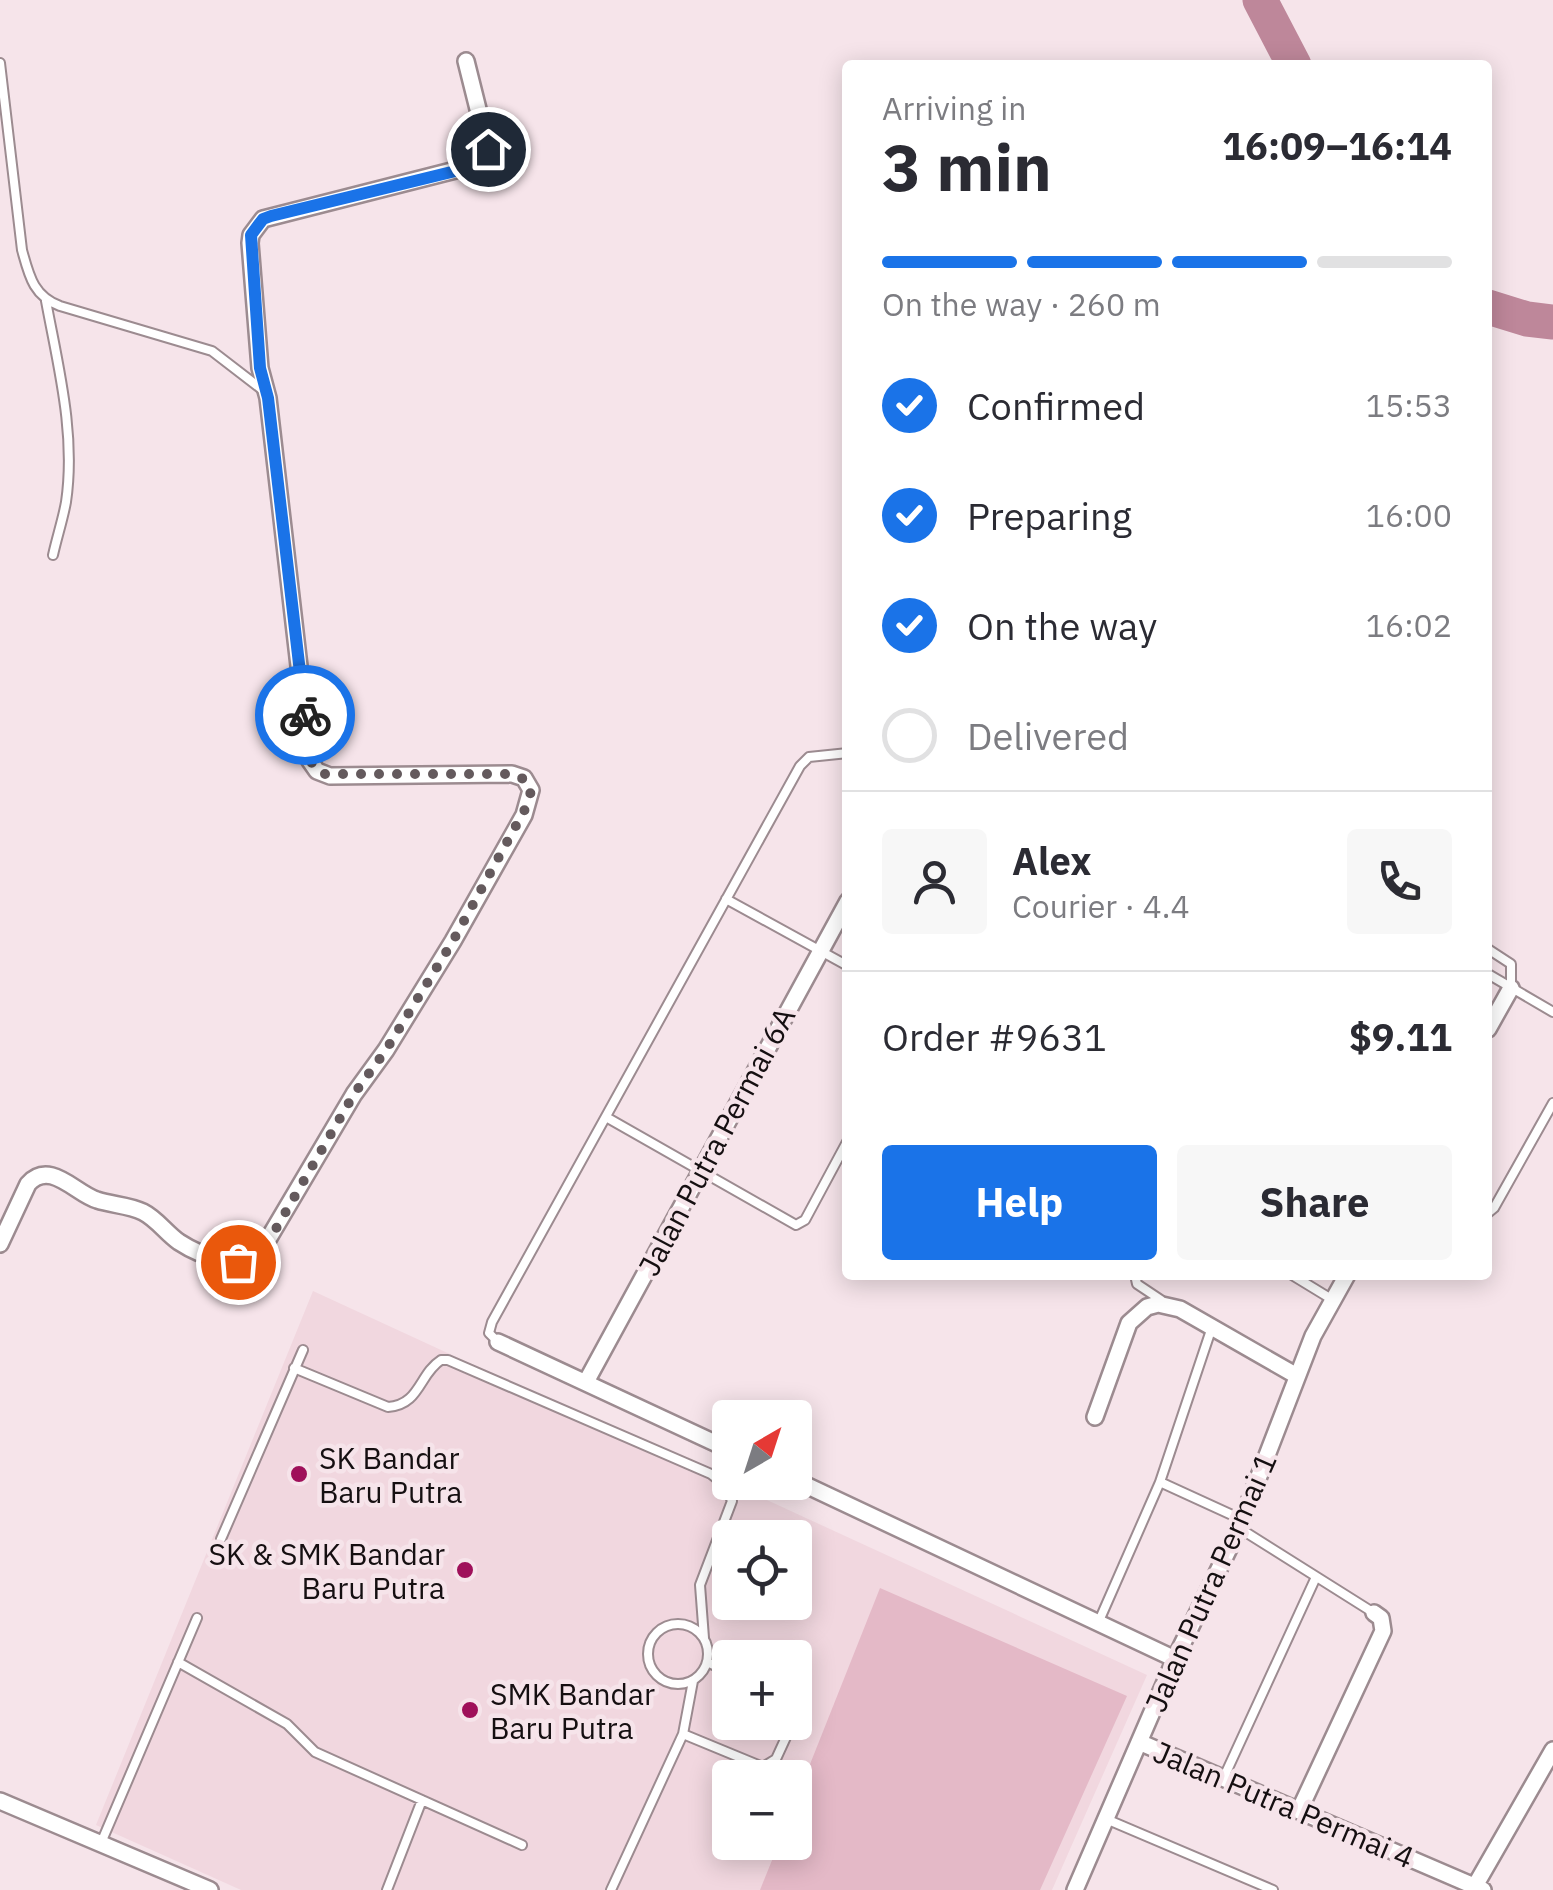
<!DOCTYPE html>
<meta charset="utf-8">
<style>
body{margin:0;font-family:"IBM Plex Sans",sans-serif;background:#f7f7f7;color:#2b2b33;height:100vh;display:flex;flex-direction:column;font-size:38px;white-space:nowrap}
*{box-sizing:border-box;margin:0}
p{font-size:32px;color:#7c7c81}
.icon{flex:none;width:55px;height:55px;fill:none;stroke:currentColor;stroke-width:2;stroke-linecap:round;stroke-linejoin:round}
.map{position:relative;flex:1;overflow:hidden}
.details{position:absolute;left:842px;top:60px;width:650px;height:1220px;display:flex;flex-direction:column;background:#fff;border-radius:10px;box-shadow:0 5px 25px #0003}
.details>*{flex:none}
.needle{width:65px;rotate:39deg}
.tools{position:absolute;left:712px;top:1400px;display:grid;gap:20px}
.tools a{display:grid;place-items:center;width:100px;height:100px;border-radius:10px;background:#fff;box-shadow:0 5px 25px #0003;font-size:50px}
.pin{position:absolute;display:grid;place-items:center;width:85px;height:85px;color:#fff;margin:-42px;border:5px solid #fff;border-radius:50%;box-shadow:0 2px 10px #0007}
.courier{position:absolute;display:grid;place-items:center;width:100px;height:100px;margin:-50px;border:8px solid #1a73e8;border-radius:50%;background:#fff;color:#222;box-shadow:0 2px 12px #0007}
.overview em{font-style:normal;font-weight:700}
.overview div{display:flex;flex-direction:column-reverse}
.overview{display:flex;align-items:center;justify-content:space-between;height:170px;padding:0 40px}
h1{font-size:65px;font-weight:700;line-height:75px}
.bar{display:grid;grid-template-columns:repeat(4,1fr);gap:15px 10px;align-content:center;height:120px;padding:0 40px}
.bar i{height:12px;border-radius:8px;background:#e1e1e2}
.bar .current{background:#1a73e8}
.bar p{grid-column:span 4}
.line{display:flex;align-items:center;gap:25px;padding:0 40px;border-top:2px solid #e1e1e2}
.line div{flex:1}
.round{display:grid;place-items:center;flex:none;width:105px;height:105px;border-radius:10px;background:#f7f7f7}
ol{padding:0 40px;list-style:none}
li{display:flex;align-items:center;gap:30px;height:110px}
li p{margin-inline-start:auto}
li .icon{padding:10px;border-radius:50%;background:#1a73e8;color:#fff;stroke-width:4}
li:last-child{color:#7c7c81}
li i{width:55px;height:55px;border:5px solid #e1e1e2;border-radius:50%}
.action{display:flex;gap:20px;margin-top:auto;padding:20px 40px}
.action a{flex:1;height:115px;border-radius:10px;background:#1a73e8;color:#fff;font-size:40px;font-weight:700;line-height:115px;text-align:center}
.action a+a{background:#f7f7f7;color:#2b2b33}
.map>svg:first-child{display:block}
.built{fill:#f1d7df;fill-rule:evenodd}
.green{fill:#e4b9c7}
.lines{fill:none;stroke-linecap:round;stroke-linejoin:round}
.river{stroke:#be879a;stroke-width:35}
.service-casing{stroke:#9c8b90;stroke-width:12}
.minor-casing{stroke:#9c8b90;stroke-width:20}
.service{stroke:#fff;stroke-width:8}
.minor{stroke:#fff;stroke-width:15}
.done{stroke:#645a5d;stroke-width:10;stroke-dasharray:0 18}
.route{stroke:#1a73e8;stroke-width:12}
.poi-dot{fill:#9f105a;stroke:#f6e4ea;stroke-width:4}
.labels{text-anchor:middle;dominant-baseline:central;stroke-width:9;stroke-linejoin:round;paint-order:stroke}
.street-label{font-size:30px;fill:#150f11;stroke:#f6e4ea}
.poi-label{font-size:30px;fill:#150f11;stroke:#f6e4ea;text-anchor:start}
</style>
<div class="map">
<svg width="1553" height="1890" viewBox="0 0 1553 1890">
<rect width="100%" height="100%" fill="#f6e4ea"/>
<path class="built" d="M313,1291L1147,1675L1052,1890H241L96,1825ZM730,1538H795V1602H730ZM730,1658H795V1722H730ZM730,1778H795V1842H730Z"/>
<path class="green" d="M880,1588L1127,1696L1040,1890H760L779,1843L795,1842V1802Z"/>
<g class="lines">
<path class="river" d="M1260,0L1294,65
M1488,307L1527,319L1553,322"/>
<defs>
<path id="service" d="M0,63L22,250C29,275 33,296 60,306L212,351L264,391
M46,301C58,366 76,434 66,502C63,519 57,537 53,555
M726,899L848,966
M1488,949L1511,964V988
M1488,974L1553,1012
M606,1117L796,1225L805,1220L848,1140
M1488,1213L1494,1208L1553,1103
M1135,1275L1137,1284L1161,1300
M1292,1275L1333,1300
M497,1341L489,1333L492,1322L800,766L809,757L848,753
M294,1368L388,1407C420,1405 419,1374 441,1360H448L711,1474L725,1485L732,1501L700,1585L704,1638
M1160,1482L1243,1520
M1239,1528L1374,1613
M221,1539L303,1350
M1099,1621L1160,1482L1212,1327
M648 1654a30 30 0 1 1 60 0a30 30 0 1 1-60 0Z
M178,1662L287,1724L315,1752L522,1845
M707,1662L730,1673
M795,1708V1719
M683,1734L763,1767L776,1759L793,1722
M1224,1777L1316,1577
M1106,1819L1273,1890
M101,1843L197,1618
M387,1890L422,1800
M611,1890L683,1734L693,1681"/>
<path id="minor" d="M1488,1029L1511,988
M0,1244L28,1184C50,1159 76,1194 97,1200C112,1205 129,1205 143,1212C157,1219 166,1233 179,1242C202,1257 235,1268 260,1253L354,1094L386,1050L453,941L524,815L531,790L524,778L512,774L330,776L317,771L310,761L268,398L260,368L250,243L251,235L263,219L483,163L488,149L466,61
M498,1342L730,1450
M586,1382L848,901
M1095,1417L1129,1323L1147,1307L1158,1304L1180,1309L1297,1376
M795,1480L1175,1659
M1139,1742L1483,1890
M0,1801L210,1890
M1299,1811L1383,1631L1381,1618L1374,1613
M1475,1886L1553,1750
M1075,1890L1175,1659L1239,1528L1313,1336L1347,1275"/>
</defs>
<use href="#service" class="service-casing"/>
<use href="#minor" class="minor-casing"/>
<use href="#service" class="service"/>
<use href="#minor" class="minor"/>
</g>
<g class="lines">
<path class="done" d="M238,1262L250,1259L266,1246L354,1094L386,1050L453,941L530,800C532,785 526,778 512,774H323L310,761L305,715"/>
<path class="route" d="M305,715L268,398L260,368L251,235L263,219L271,216L476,166L487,160L488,149"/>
</g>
<g class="poi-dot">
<circle cx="299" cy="1474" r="10"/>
<circle cx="465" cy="1570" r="10"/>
<circle cx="470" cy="1710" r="10"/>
</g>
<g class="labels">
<g class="street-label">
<text transform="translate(716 1141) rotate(-62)">Jalan Putra Permai 6A</text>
<text transform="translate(1210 1582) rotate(-66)">Jalan Putra Permai 1</text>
<text transform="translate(1284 1804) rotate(23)">Jalan Putra Permai 4</text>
</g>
<g class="poi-label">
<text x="319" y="1457">SK Bandar<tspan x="319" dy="34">Baru Putra</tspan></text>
<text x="445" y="1553" text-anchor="end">SK &amp; SMK Bandar<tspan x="445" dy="34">Baru Putra</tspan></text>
<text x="490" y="1693">SMK Bandar<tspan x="490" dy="34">Baru Putra</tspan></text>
</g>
</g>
</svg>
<div class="tools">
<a><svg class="needle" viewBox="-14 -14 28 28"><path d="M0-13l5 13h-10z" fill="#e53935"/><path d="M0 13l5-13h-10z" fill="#7c7c81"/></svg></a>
<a><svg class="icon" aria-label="locate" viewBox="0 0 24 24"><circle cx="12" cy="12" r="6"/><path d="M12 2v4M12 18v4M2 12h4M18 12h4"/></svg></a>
<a>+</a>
<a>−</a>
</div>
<div class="pin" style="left:238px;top:1262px;background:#ea580c"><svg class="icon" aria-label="bag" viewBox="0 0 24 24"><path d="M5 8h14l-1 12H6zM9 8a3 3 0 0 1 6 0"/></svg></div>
<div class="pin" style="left:488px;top:149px;background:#1f2937"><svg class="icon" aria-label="home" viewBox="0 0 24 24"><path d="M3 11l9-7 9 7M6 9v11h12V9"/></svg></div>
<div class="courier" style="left:305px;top:715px"><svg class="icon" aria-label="bike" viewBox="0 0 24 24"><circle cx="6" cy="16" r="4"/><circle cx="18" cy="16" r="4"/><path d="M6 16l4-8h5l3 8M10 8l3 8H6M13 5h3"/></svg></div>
<section class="details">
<div class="overview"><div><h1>3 min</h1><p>Arriving in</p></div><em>16:09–16:14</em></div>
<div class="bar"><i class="current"></i><i class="current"></i><i class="current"></i><i></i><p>On the way · 260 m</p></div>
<ol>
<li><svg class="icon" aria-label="check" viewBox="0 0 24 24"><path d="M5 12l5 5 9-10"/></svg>Confirmed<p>15:53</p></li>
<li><svg class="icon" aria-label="check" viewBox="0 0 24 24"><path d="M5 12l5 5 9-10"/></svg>Preparing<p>16:00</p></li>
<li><svg class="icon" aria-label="check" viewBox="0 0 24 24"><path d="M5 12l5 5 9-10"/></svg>On the way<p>16:02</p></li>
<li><i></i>Delivered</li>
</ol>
<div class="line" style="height:180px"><a class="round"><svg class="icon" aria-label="person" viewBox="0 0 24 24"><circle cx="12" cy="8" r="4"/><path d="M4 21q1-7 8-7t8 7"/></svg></a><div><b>Alex</b><p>Courier · 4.4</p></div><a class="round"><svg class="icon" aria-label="phone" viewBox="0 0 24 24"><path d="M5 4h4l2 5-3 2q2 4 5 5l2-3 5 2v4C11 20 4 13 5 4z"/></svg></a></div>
<div class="line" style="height:130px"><div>Order #9631</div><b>$9.11</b></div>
<div class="action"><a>Help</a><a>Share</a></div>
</section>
</div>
